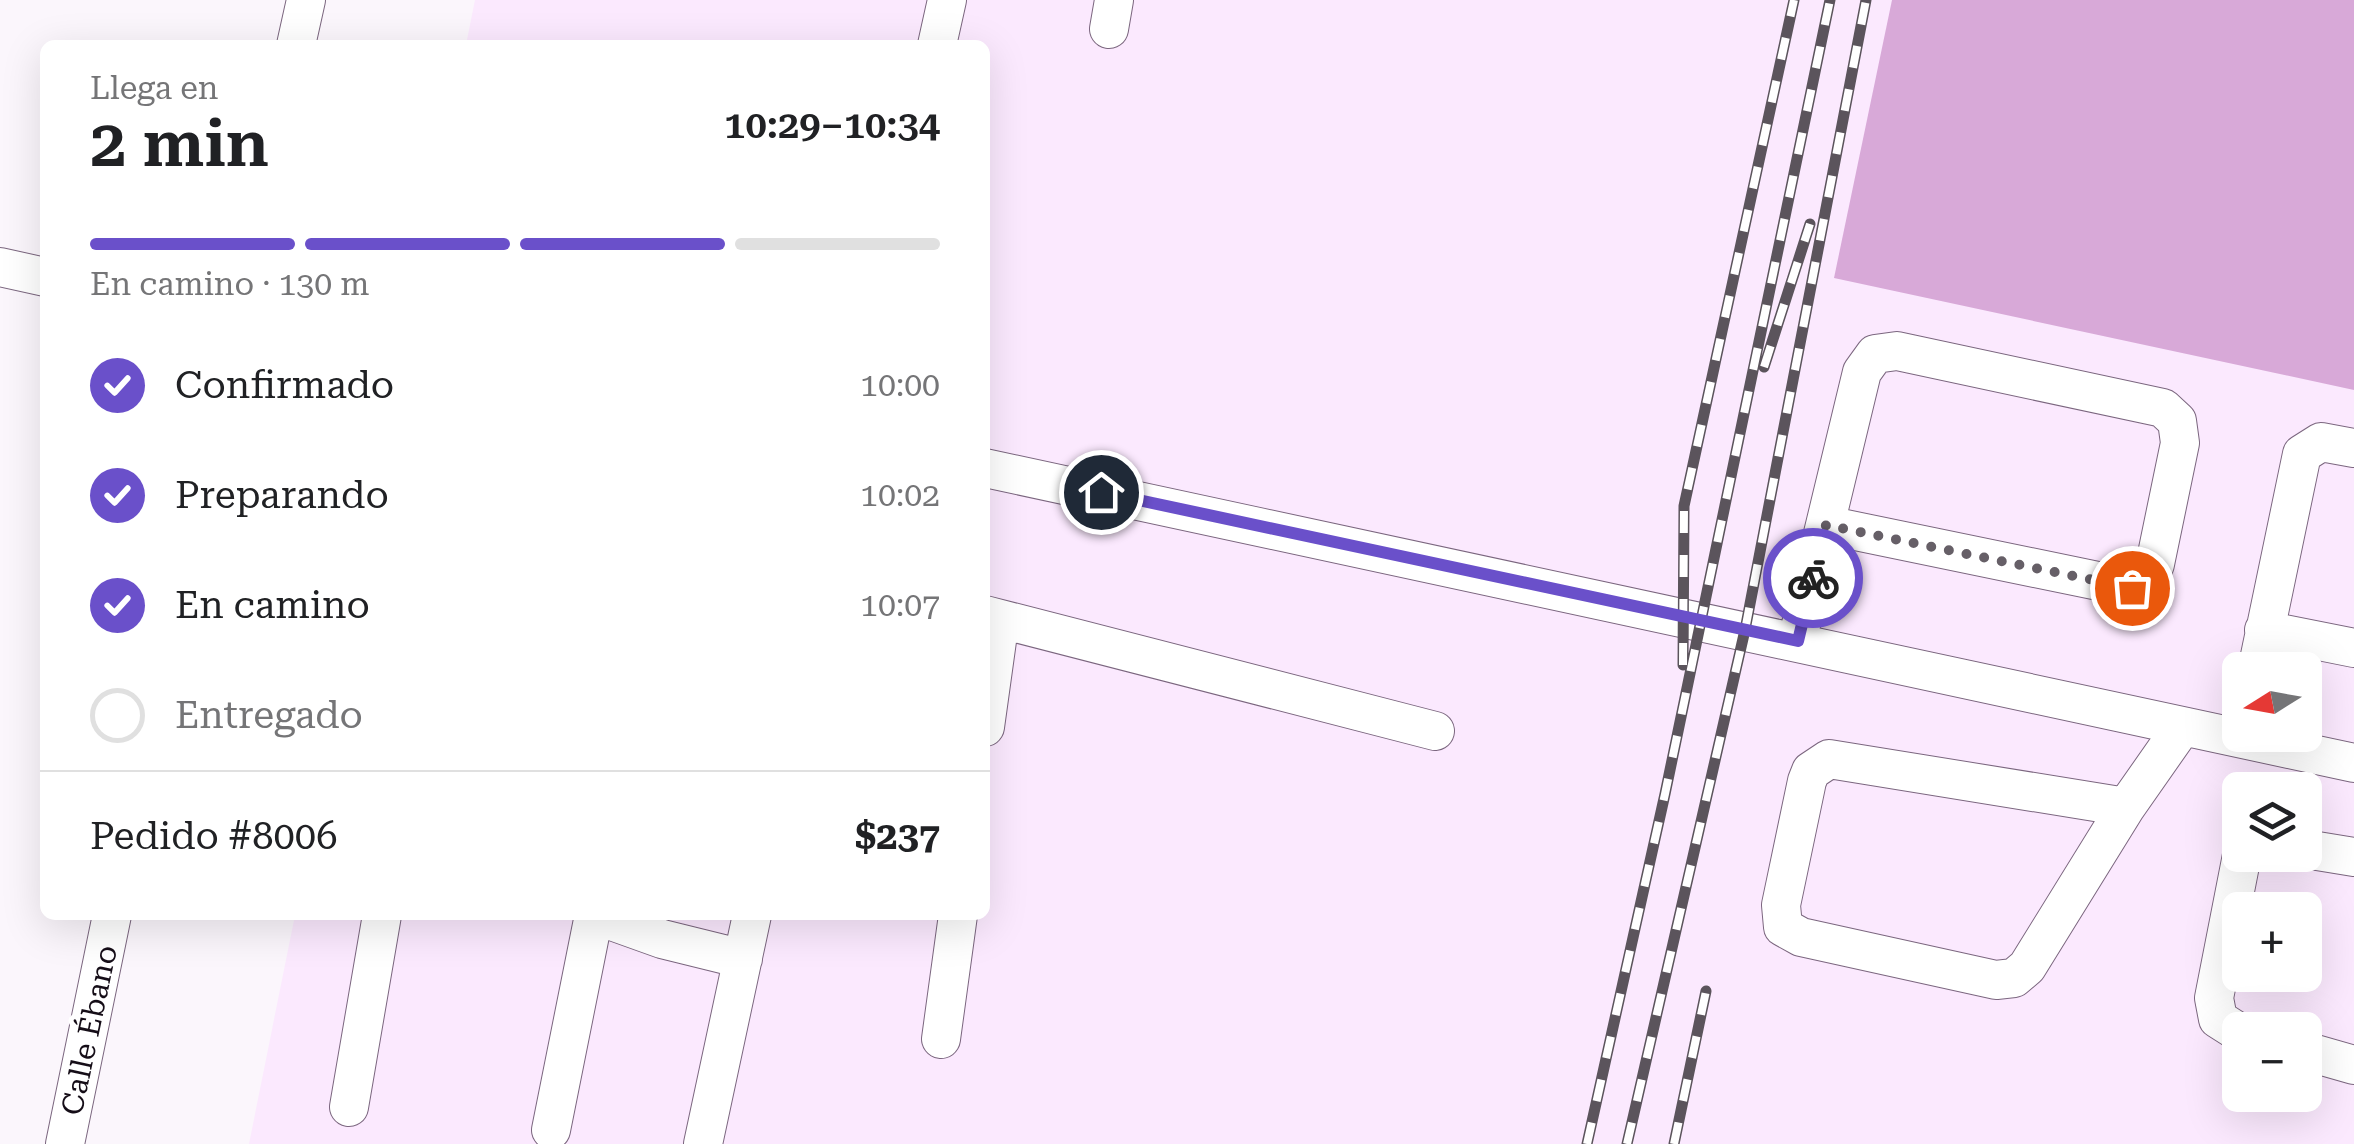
<!DOCTYPE html>
<html lang="es">
<meta charset="utf-8">
<style>
body{margin:0;font-family:"Roboto Serif",serif;background:#f6f6f6;color:#202124;height:100vh;display:flex;flex-direction:column;font-size:38px;white-space:nowrap}
*{box-sizing:border-box;margin:0}
p{font-size:32px;color:#757577}
.icon{flex:none;width:55px;height:55px;fill:none;stroke:currentColor;stroke-width:2;stroke-linecap:round;stroke-linejoin:round}
.map{position:relative;flex:1;overflow:hidden}
.drawer{position:absolute;left:40px;top:40px;width:950px;height:880px;display:flex;flex-direction:column;background:#fff;border-radius:15px;box-shadow:0 10px 40px #0002}
.drawer>*{flex:none}
.needle{width:65px;rotate:259deg}
.fabs{position:absolute;left:2222px;top:652px;display:grid;gap:20px}
.fabs a{display:grid;place-items:center;width:100px;height:100px;border-radius:15px;background:#fff;box-shadow:0 10px 40px #0002;font-size:50px}
.pin{position:absolute;display:grid;place-items:center;width:85px;height:85px;color:#fff;margin:-42px;border:5px solid #fff;border-radius:50%;box-shadow:0 2px 10px #0007}
.courier{position:absolute;display:grid;place-items:center;width:100px;height:100px;margin:-50px;border:8px solid #6a50ca;border-radius:50%;background:#fff;color:#222;box-shadow:0 2px 12px #0007}
.headline em{font-style:normal;font-weight:600}
.headline div{display:flex;flex-direction:column-reverse}
.headline{display:flex;align-items:center;justify-content:space-between;height:170px;padding:0 50px}
h1{font-size:65px;font-weight:600;line-height:75px}
.bar{display:grid;grid-template-columns:repeat(4,1fr);gap:15px 10px;align-content:center;height:120px;padding:0 50px}
.bar i{height:12px;border-radius:8px;background:#e0e0e0}
.bar .on{background:#6a50ca}
.bar p{grid-column:span 4}
.line{display:flex;align-items:center;gap:25px;padding:0 50px;border-top:2px solid #e0e0e0}
.line div{flex:1}
ol{padding:0 50px;list-style:none}
li{display:flex;align-items:center;gap:30px;height:110px}
li p{margin-inline-start:auto}
li .icon{padding:10px;border-radius:50%;background:#6a50ca;color:#fff;stroke-width:4}
li:last-child{color:#757577}
li i{width:55px;height:55px;border:5px solid #e0e0e0;border-radius:50%}
.map>svg:first-child{display:block}
.built{fill:#fbe9fe;fill-rule:evenodd}
.building{fill:#d8a9d8}
.lines{fill:none;stroke-linecap:round;stroke-linejoin:round}
.minor-casing{stroke:#7b667f;stroke-width:40}
.minor{stroke:#fff;stroke-width:38}
.rail-casing{stroke:#5b545c;stroke-width:11}
.rail{stroke:#fff;stroke-width:8;stroke-dasharray:22;stroke-linecap:butt}
.done{stroke:#665f67;stroke-width:10;stroke-dasharray:0 18}
.route{stroke:#6a50ca;stroke-width:12}
.labels{text-anchor:middle;dominant-baseline:central;stroke-width:10;stroke-linejoin:round;paint-order:stroke}
.street-label{font-size:30px;fill:#150d17;stroke:#fff}
</style>
<div class="map">
<svg width="2354" height="1144" viewBox="0 0 2354 1144">
<rect width="100%" height="100%" fill="#fbf6fc"/>
<path class="built" d="M475,0H2354V1144H249L295,915H985V45H466ZM2240,670H2305V735H2240ZM2240,790H2305V855H2240ZM2240,910H2305V975H2240ZM2240,1030H2305V1095H2240Z"/>
<path class="building" d="M1892,0H2354V390L1834,278Z"/>
<g class="lines">
<defs>
<path id="minor" d="M1109,29L1114,0
M296,45L306,0
M937,45L947,0
M0,267L45,277
M985,468L2354,763
M985,615L1435,731
M2264,630L2354,648
M1797,641L1862,372L1875,354L1897,351L2163,408L2177,421L2180,443L2155,564L2151,575L2132,588L1826,525
M2257,670L2302,454L2321,442L2354,448
M985,727L1000,619
M2126,807L1829,759L1811,771L1807,781L1781,905L1783,927L1801,937L1996,980L2014,978L2027,967L2126,807L2182,727
M2305,849L2354,857
M595,915L662,939L743,959
M2240,1033L2218,1019L2214,998L2242,855
M941,1039L958,915
M2305,1051L2354,1065
M349,1107L382,915
M551,1130L594,915
M65,1144L112,915
M703,1144L752,915"/>
</defs>
<use href="#minor" class="minor-casing"/>
<use href="#minor" class="minor"/>
<defs>
<path id="rail" d="M1764,367L1810,224
M1683,665L1684,506L1794,0
M1587,1144L1665,794L1830,0
M1627,1144L1745,630L1866,0
M1674,1144L1706,991"/>
</defs>
<use href="#rail" class="rail-casing"/>
<use href="#rail" class="rail"/>
</g>
<g class="lines">
<path class="done" d="M1813,578L1826,525L2132,588"/>
<path class="route" d="M1101,492L1798,641L1813,578"/>
</g>
<g class="labels">
<g class="street-label">
<text transform="translate(89 1030) rotate(-78)">Calle Ébano</text>
</g>
</g>
</svg>
<div class="fabs">
<a><svg class="needle" viewBox="-14 -14 28 28"><path d="M0-13l5 13h-10z" fill="#e53935"/><path d="M0 13l5-13h-10z" fill="#757577"/></svg></a>
<a><svg class="icon" aria-label="layers" viewBox="0 0 24 24"><path d="M12 4l9 5-9 5-9-5zM3 14l9 5 9-5"/></svg></a>
<a>+</a>
<a>−</a>
</div>
<div class="pin" style="left:2132px;top:588px;background:#ea580c"><svg class="icon" aria-label="bag" viewBox="0 0 24 24"><path d="M5 8h14l-1 12H6zM9 8a3 3 0 0 1 6 0"/></svg></div>
<div class="pin" style="left:1101px;top:492px;background:#1f2937"><svg class="icon" aria-label="home" viewBox="0 0 24 24"><path d="M3 11l9-7 9 7M6 9v11h12V9"/></svg></div>
<div class="courier" style="left:1813px;top:578px"><svg class="icon" aria-label="bike" viewBox="0 0 24 24"><circle cx="6" cy="16" r="4"/><circle cx="18" cy="16" r="4"/><path d="M6 16l4-8h5l3 8M10 8l3 8H6M13 5h3"/></svg></div>
<section class="drawer">
<div class="headline"><div><h1>2 min</h1><p>Llega en</p></div><em>10:29–10:34</em></div>
<div class="bar"><i class="on"></i><i class="on"></i><i class="on"></i><i></i><p>En camino · 130 m</p></div>
<ol>
<li><svg class="icon" aria-label="check" viewBox="0 0 24 24"><path d="M5 12l5 5 9-10"/></svg>Confirmado<p>10:00</p></li>
<li><svg class="icon" aria-label="check" viewBox="0 0 24 24"><path d="M5 12l5 5 9-10"/></svg>Preparando<p>10:02</p></li>
<li><svg class="icon" aria-label="check" viewBox="0 0 24 24"><path d="M5 12l5 5 9-10"/></svg>En camino<p>10:07</p></li>
<li><i></i>Entregado</li>
</ol>
<div class="line" style="height:130px"><div>Pedido #8006</div><b>$237</b></div>
</section>
</div>
